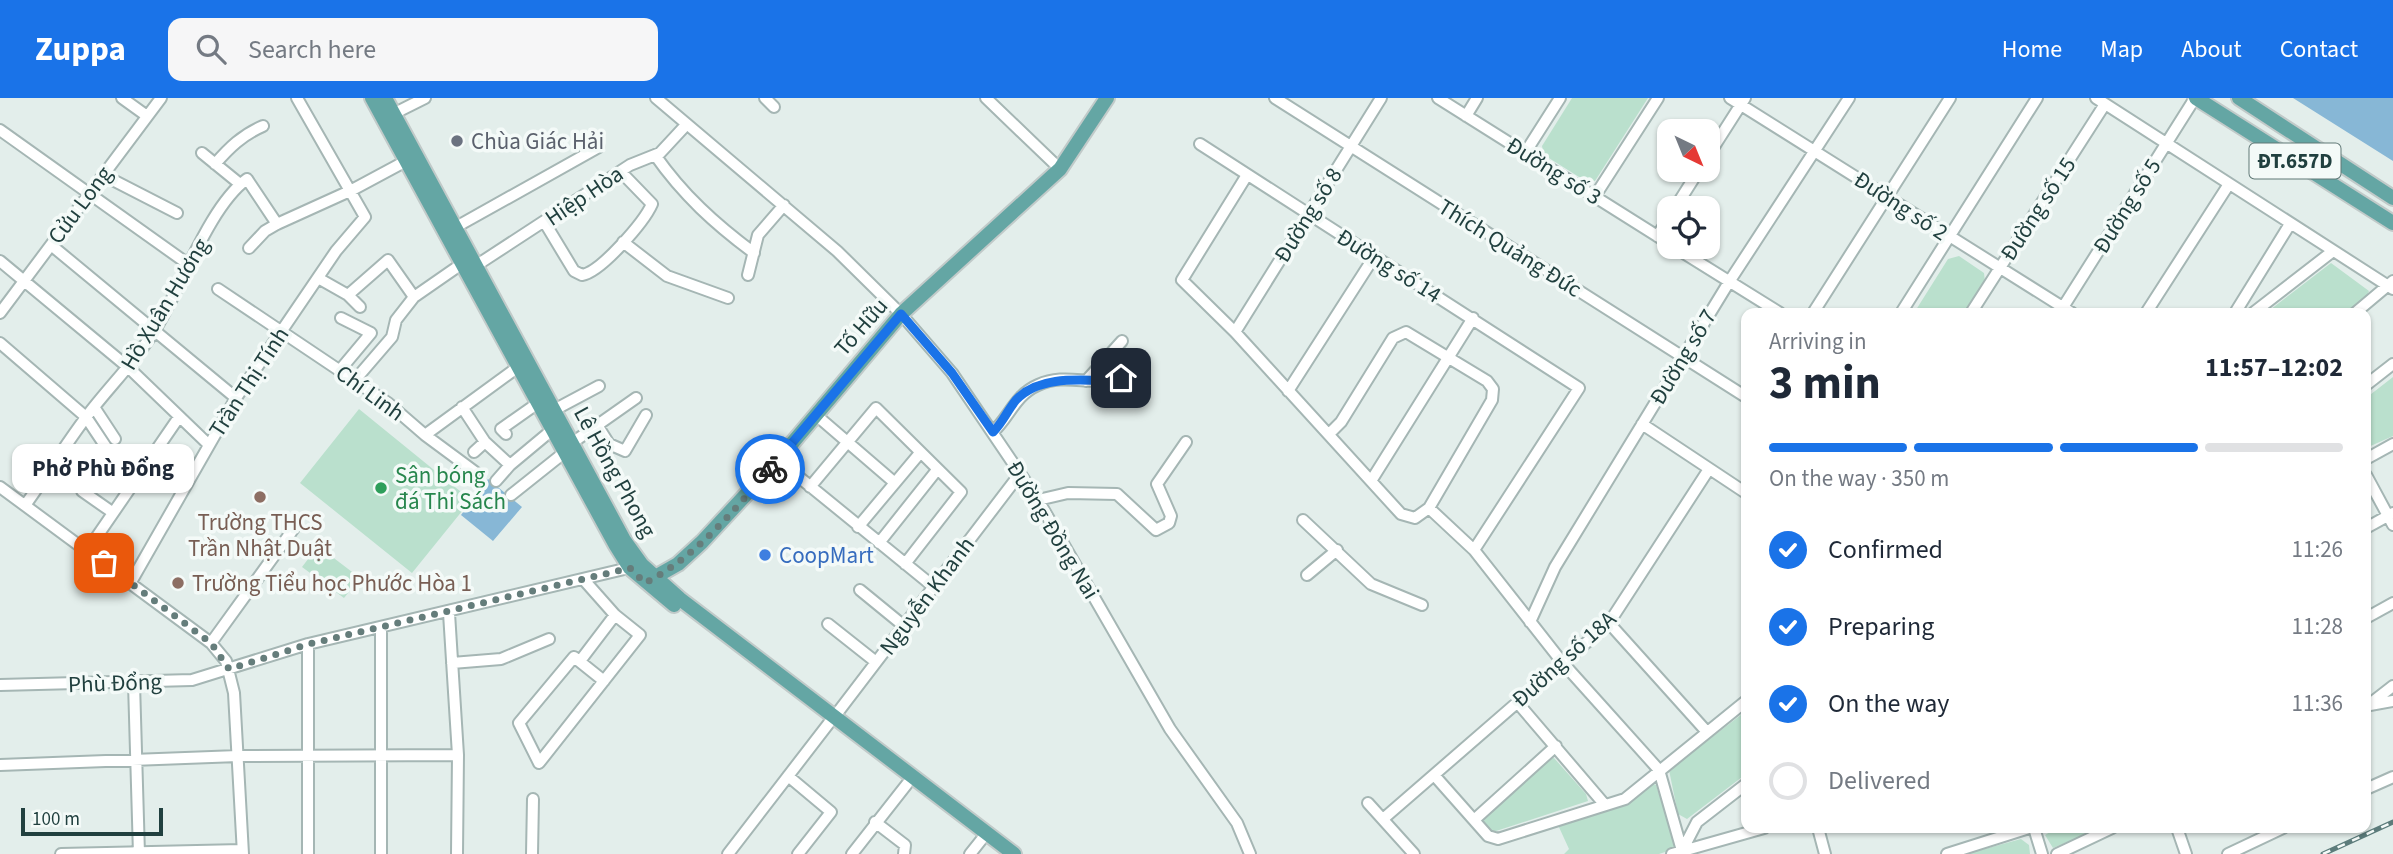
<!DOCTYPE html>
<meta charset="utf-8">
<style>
body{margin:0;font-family:"Source Sans 3",sans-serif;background:#f6f6f7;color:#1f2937;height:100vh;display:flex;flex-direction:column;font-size:26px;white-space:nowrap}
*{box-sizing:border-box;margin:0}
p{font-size:23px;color:#747a83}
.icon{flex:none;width:38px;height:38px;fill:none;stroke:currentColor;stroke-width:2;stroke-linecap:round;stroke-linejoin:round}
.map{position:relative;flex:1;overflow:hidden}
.panel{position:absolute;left:1741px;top:210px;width:630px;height:525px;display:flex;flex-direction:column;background:#fff;border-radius:14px;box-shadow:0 2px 5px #0004}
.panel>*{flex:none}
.needle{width:46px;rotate:137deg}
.controls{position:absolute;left:1657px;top:21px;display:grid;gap:14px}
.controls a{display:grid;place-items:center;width:63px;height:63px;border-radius:14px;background:#fff;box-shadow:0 2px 5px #0004;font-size:35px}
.scale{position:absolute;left:21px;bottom:18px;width:142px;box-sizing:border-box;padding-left:7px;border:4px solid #21403f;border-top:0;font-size:19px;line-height:24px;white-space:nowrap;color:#21403f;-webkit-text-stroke:5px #f4faf8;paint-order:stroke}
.pin{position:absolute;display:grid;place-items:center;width:60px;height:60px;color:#fff;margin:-30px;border-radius:14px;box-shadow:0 4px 10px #0006}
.courier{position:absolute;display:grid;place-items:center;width:70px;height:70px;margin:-35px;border:5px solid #1a73e8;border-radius:50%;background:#fff;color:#222;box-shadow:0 2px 9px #0007}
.bubble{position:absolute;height:49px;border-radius:14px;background:#fff;box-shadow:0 2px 5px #0004;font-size:23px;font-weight:700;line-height:49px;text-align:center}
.headline em{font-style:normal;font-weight:700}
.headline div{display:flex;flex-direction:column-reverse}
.headline{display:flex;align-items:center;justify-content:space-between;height:119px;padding:0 28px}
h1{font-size:46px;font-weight:700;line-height:52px}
.bar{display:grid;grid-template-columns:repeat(4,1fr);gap:10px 7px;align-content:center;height:84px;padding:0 28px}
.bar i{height:9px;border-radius:5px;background:#e0e1e3}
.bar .active{background:#1a73e8}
.bar p{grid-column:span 4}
ol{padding:0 28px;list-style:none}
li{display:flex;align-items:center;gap:21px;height:77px}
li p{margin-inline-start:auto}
li .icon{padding:7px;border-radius:50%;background:#1a73e8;color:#fff;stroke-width:4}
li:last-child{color:#747a83}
li i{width:38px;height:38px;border:4px solid #e0e1e3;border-radius:50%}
header{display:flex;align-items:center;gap:42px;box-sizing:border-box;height:98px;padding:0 35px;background:#1a73e8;color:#fff}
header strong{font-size:33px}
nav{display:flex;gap:38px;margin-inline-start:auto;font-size:24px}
.search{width:490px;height:63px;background:#f6f6f7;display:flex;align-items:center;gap:18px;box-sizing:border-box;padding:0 24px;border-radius:14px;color:#747a83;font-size:26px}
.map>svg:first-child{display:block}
.green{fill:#bae0cd}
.water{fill:#87b7d6}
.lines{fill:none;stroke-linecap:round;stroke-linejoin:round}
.minor-casing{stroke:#a5b6b4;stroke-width:14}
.major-casing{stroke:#c1cac9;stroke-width:18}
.minor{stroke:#fff;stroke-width:10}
.major{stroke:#64a6a4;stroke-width:14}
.rail-casing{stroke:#5c7c7b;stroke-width:5}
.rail{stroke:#f4faf8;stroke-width:2.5;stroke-dasharray:8;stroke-linecap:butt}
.done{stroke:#657d7b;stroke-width:7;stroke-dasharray:0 12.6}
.route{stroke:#1a73e8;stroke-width:9}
.worship-dot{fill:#6b7280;stroke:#f4faf8;stroke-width:2.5}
.leisure-dot{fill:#2e9e5b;stroke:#f4faf8;stroke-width:2.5}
.education-dot{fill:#8d6e63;stroke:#f4faf8;stroke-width:2.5}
.shop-dot{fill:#3f7fe0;stroke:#f4faf8;stroke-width:2.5}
.labels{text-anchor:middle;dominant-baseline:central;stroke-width:7;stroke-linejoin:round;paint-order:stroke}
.shield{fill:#f4faf8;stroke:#607876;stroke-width:2}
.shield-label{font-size:21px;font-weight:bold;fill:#21403f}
.worship-label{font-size:23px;fill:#5b616d;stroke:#f4faf8;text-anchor:start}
.street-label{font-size:23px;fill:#21403f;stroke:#f4faf8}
.leisure-label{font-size:23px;fill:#27864d;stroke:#f4faf8;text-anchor:start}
.education-label{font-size:23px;fill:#785e54;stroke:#f4faf8}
.shop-label{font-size:23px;fill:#366cbe;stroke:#f4faf8;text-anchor:start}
</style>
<header>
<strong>Zuppa</strong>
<div class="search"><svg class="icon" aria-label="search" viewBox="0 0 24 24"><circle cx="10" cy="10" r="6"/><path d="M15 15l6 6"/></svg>Search here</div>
<nav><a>Home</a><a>Map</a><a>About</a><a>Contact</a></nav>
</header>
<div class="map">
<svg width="2393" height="756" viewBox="0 0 2393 756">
<rect width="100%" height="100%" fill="#e3eeeb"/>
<path class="green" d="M1572,0H1648L1595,83L1587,84L1544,57L1542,48Z
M1959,158L1984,175L1985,184L1964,215H1914L1948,161Z
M2331,165L2369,193C2357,226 2295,215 2266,215Z
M2393,279V338L2366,350V300Z
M359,311L471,402L412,475L300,385Z
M318,448L360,480L344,500L302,469Z
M1746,613V676L1687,721L1678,716L1669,672Z
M1554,660L1586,696L1588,703L1493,734L1483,723L1485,718L1547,661Z
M1651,685L1656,687L1674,741V751L1659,756H1564L1569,751L1558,727Z
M2057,730H2101L2053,750L2045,737Z
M2021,741L2029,747L2030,756H1966Z"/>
<path class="water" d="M2293,0H2393V63Z
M488,381L522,409L493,443L461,417Z"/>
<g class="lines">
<defs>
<path id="minor" d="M122,0L147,18
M656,0L837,153L901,216L952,275L1038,402L1170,631L1237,725L1250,756
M765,0L774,9
M986,0L1060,71
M1275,0L1746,299
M1438,0L1670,146
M1730,0L2072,215
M2096,0L2393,191
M393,16L425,0
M1466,18L1477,0
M0,32L188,166
M1200,46L1579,290L1474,452
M202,55L240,86
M1525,55L1560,0
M655,57C683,97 715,126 754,155
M1708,58L1745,0
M215,66C229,50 242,37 263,28
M103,77L177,115
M1247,77L1182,182L1235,234L1401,416L1415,420L1429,410L1492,302L1493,291L1487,283L1406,234L1393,240L1341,324L1329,336
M1595,98L1658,0
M1675,110L1699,72
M545,125L574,173L582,177C601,174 644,124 652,106L621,74
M456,129L599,49
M1657,138L1670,119
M623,144L667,178L728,200
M51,147L236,300
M1674,149L1780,215
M249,150L265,133L277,126L352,92L406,63
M0,163L129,270L208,346
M477,167L630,67L660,55L686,27
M748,177L758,137L784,107
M318,180L348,197L360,209
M218,191L388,305L425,337L518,269
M348,197L388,162L414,199
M2060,214L2195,0
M0,215L161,0
M1813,215L1950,0
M1901,215L2037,0
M1971,215L2105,6
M2146,215L2229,86
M2235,215L2290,126
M2253,215L2333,153
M2355,215L2393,183
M1235,234L1381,0
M0,245L86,319L108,352L140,372
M340,272L371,235L341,220
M355,282L392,239L396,222L414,199L463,165
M1086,283L1122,243
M2366,287L2393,266
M1288,293L1374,159
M94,309L115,341
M462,309L485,344L510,367
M554,312L599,288
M816,317L895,385
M1642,326L1746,395
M597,327L609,346L625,353L646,317
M993,334C1010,318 1015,297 1038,287C1075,270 1107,301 1141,262
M506,336L501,331L538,305
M425,337L475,374
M572,345L636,300
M474,354L485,344
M2366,361L2393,346
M778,362L934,489
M2366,377L2393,427
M496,383L510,367L552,332
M1371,383L1473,220
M0,389L211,545L226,563L234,595L243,756
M810,389L876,310L961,394L905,466
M82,393L112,414
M511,397L565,354
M1038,402L1068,395L1117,396L1156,432L1169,425L1171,418L1157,386L1186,344
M26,406C47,377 65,347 87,318C108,290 133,266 153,235C180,194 208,109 247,81L277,126
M1429,410L1474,452L1562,564L1659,672L1683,756
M1303,422L1371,486L1422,507
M858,429L920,355
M2366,430L2393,415
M879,445L937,372
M87,453L179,319
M1307,477L1337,452
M584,482L615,517L640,537L539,665L519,625L574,559L604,583
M131,484L236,300L336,153L365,119L297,0
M860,492L904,528
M449,515L458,657L457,756
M2366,520L2393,505
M1530,524L1555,469L1729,184L1849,0
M1609,525L1707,634
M828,526L876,564
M381,529V756
M211,545L297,426
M580,563L615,517
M452,565L501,561L549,541
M134,585L139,756
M0,587L192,582L308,546L637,468
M1517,604L1605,707
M2370,607L2393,603
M2366,609L2393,588
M835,618L1019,377
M0,667L238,658L458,657
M1434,677L1488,738L1498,741L1625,701L1746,603
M788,678L831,714L798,756
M2366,691L2393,679
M1368,705L1414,756
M1383,721L1609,525L1709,371
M1474,722L1556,648
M875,724L905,747L904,756
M1818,730L1825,756
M2034,730L2042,756
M2177,730L2186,756
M1682,753L1697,724L1746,686
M61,756L242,752
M308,756V546
M532,756L533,701
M728,756L829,625
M852,756L907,686
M970,756L982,741
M1672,756L1764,730
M1947,756L2029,730
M2057,756L2112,730
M2228,756L2283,730"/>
<path id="major" d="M372,0L615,446L630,470L674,507
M385,0L624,442L642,467L680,501L1014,756
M2196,0L2393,125
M2239,0L2393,100
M648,483L678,466L702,444L778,362L901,216L1060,71L1107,0"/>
</defs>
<use href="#minor" class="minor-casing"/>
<use href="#major" class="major-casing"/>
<use href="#minor" class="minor"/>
<use href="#major" class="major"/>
<defs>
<path id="rail" d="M2323,756L2393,724"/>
</defs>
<use href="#rail" class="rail-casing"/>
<use href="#rail" class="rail"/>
</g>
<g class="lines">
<path class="done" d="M104,465L211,545L229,571L309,546L630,470L645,485C696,459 733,413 770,371"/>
<path class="route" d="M770,371L901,216L952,275L993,334C1003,324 1007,313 1016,302C1039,277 1081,282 1112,283L1121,280"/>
</g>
<circle class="worship-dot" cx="457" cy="43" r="7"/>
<circle class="leisure-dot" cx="381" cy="390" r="7"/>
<g class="education-dot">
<circle cx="260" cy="399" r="7"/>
<circle cx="178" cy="485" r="7"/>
</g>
<circle class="shop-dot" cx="765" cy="457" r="7"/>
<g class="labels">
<rect class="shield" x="2249.5" y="45.5" width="91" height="35" rx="5"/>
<g class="shield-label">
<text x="2295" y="63">ĐT.657D</text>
</g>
<g class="worship-label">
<text x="471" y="43">Chùa Giác Hải</text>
</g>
<g class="street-label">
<text transform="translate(1554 73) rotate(32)">Đường số 3</text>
<text transform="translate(584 98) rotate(-34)">Hiệp Hòa</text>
<text transform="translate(80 107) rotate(-53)">Cửu Long</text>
<text transform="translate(1901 108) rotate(33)">Đường số 2</text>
<text transform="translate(2127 108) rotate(-58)">Đường số 5</text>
<text transform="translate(2038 111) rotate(-57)">Đường số 15</text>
<text transform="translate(1308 117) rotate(-58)">Đường số 8</text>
<text transform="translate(1510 150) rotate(32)">Thích Quảng Đức</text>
<text transform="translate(1389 168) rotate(32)">Đường số 14</text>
<text transform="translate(165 206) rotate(-59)">Hồ Xuân Hương</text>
<text transform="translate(861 229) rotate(-49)">Tố Hữu</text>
<text transform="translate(1683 259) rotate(-59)">Đường số 7</text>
<text transform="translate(249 284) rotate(-57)">Trần Thị Tính</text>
<text transform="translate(370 295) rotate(36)">Chí Linh</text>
<text transform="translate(615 374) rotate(61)">Lê Hồng Phong</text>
<text transform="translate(1053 432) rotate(59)">Đường Đồng Nai</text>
<text transform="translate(927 498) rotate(-53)">Nguyễn Khanh</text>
<text transform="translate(1564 561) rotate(-42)">Đường số 18A</text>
<text transform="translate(115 585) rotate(-2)">Phù Đổng</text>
</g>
<g class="leisure-label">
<text x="395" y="377">Sân bóng<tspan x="395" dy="26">đá Thi Sách</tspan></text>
</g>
<g class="education-label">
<text x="260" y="424">Trường THCS<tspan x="260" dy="26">Trần Nhật Duật</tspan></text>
<text x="192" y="485" text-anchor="start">Trường Tiểu học Phước Hòa 1</text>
</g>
<g class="shop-label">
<text x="779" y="457">CoopMart</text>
</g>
</g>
</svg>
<div class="controls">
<a><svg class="needle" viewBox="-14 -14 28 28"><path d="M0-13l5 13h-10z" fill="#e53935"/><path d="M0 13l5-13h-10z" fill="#747a83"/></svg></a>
<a><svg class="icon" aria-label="locate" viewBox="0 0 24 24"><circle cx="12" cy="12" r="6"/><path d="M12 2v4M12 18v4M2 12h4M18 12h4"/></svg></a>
</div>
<div class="scale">100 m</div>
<div class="pin" style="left:104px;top:465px;background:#ea580c"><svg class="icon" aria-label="bag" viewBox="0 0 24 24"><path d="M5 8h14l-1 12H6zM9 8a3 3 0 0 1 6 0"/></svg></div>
<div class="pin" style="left:1121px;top:280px;background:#1f2937"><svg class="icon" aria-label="home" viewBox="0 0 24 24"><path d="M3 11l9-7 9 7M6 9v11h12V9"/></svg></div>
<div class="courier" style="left:770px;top:371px"><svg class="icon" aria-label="bike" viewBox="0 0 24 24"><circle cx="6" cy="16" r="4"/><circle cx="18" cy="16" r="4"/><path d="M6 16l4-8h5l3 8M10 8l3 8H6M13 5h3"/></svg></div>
<div class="bubble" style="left:12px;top:346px;width:182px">Phở Phù Đổng</div>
<section class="panel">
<div class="headline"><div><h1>3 min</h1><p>Arriving in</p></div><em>11:57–12:02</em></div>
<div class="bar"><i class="active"></i><i class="active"></i><i class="active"></i><i></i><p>On the way · 350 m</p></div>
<ol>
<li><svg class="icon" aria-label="check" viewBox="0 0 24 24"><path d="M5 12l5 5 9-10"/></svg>Confirmed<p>11:26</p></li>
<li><svg class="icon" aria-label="check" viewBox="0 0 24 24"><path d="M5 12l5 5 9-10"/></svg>Preparing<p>11:28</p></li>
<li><svg class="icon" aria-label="check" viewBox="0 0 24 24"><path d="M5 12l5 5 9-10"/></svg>On the way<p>11:36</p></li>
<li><i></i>Delivered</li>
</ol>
</section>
</div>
